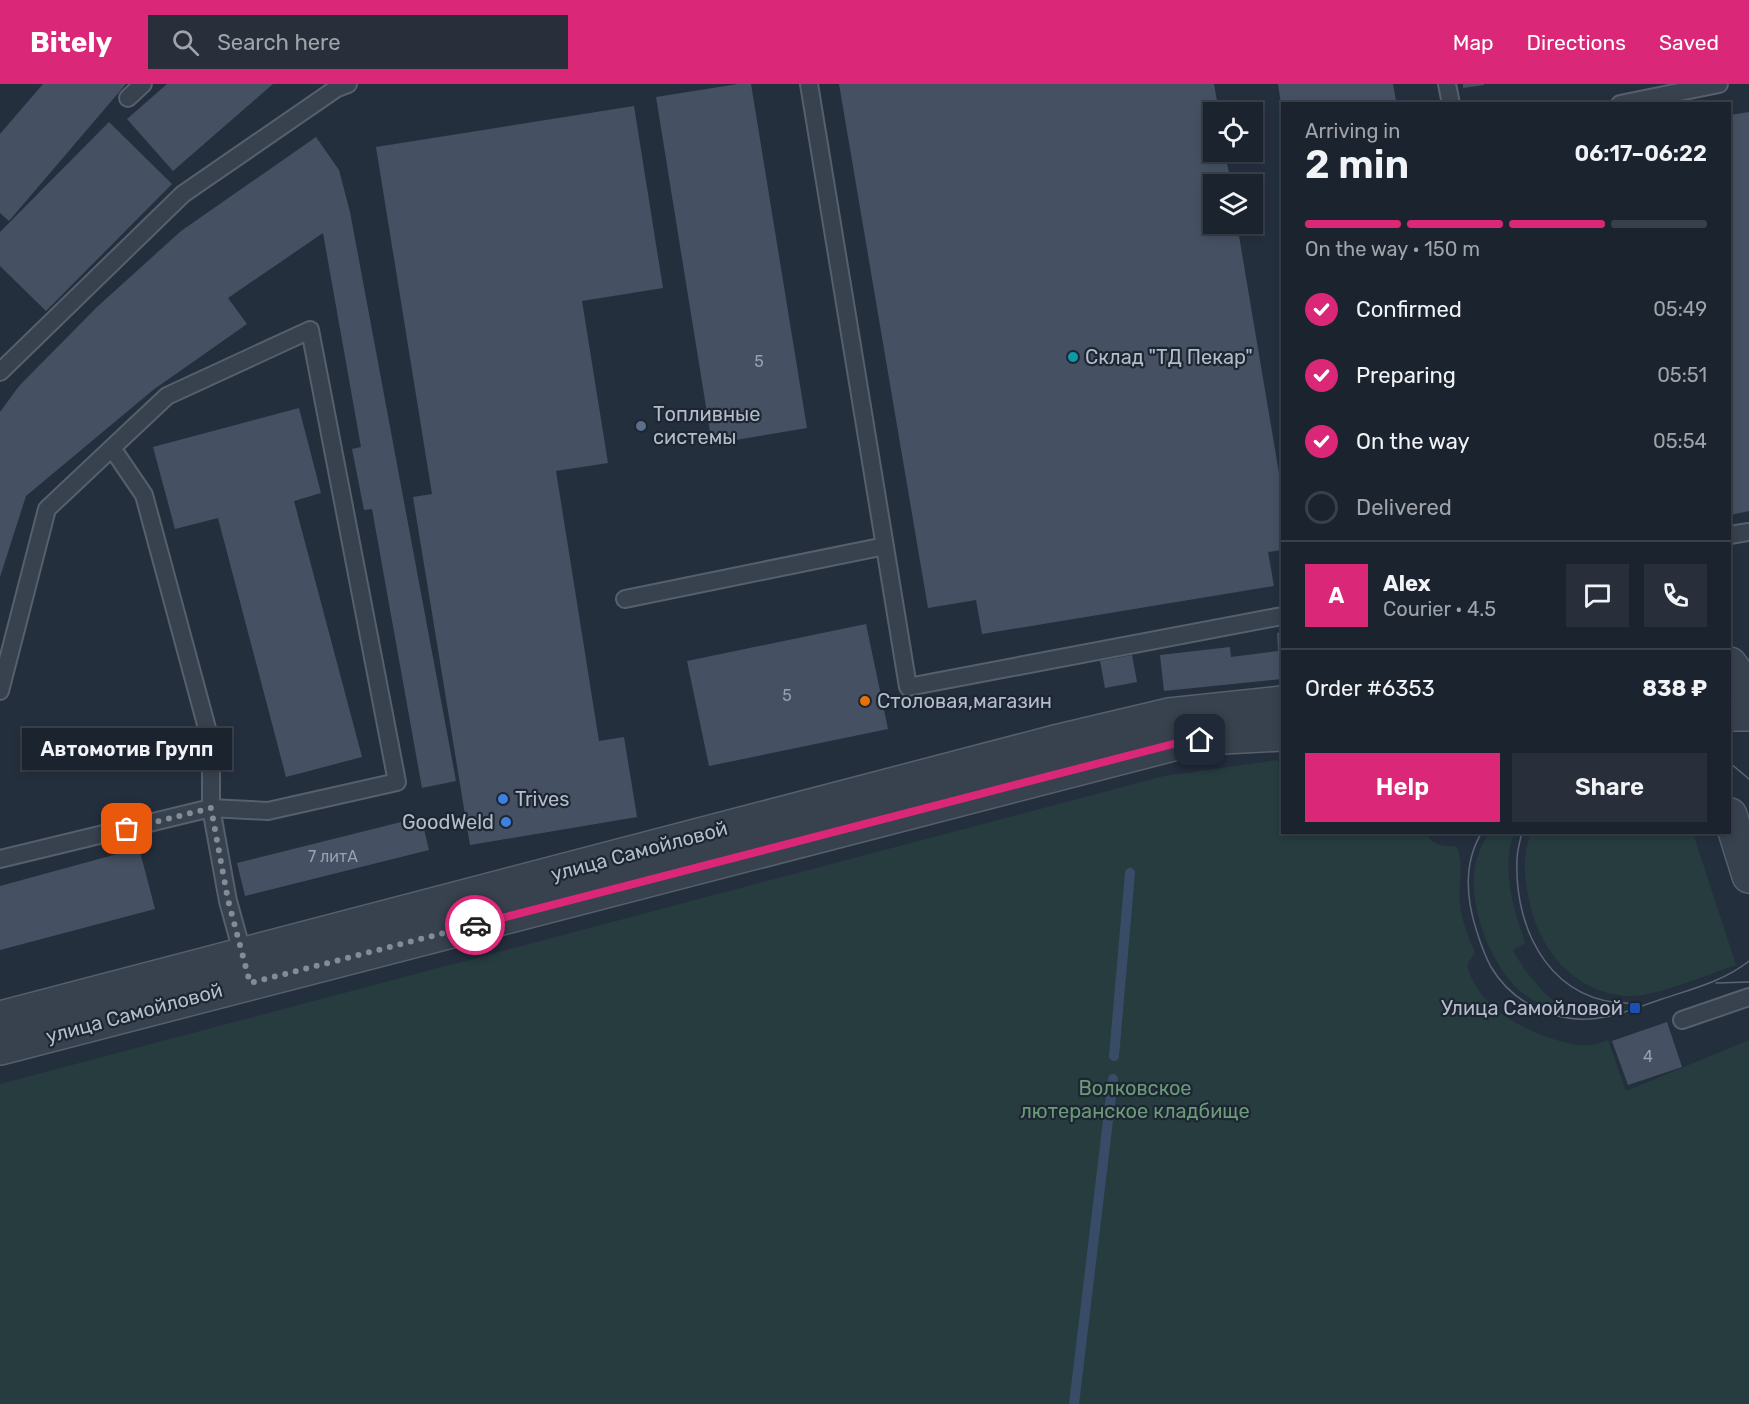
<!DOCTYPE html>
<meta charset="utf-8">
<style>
body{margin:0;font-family:Rubik,sans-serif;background:#282f3a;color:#f1f3f6;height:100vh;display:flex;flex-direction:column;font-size:22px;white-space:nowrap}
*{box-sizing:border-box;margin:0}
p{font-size:20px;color:#a0a4aa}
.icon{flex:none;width:33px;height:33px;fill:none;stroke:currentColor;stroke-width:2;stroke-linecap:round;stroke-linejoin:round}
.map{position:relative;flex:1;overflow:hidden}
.sheet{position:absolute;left:1281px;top:18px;width:450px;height:732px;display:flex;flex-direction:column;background:#1b232e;border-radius:0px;box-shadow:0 3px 9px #0003,0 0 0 2px #39404a}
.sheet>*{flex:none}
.fabs{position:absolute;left:1203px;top:18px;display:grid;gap:12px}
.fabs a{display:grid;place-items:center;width:60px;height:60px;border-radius:0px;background:#1b232e;box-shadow:0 3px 9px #0003,0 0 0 2px #39404a;font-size:30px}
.pin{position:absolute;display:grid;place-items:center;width:51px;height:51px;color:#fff;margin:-26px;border-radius:12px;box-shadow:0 3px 9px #0006}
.courier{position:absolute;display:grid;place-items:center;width:60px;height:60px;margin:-30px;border:4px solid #db2777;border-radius:50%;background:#fff;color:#222;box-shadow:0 2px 8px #0007}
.bubble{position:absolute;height:42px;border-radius:0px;background:#1b232e;box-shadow:0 3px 9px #0003,0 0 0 2px #39404a;font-size:20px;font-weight:600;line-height:42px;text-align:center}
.overview em{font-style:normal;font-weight:600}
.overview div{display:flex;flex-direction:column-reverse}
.overview{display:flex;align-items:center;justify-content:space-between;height:102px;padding:0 24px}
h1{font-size:39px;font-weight:600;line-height:45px}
.bar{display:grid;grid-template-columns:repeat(4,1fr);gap:9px 6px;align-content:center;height:72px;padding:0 24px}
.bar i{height:8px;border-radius:4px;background:#39404a}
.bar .on{background:#db2777}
.bar p{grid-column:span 4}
.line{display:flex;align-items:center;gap:15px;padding:0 24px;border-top:2px solid #39404a}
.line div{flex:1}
.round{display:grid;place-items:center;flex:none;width:63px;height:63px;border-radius:0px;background:#282f3a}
ol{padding:0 24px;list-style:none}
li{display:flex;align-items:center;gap:18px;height:66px}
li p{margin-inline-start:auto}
li .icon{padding:6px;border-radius:50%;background:#db2777;color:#fff;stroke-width:4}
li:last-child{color:#a0a4aa}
li i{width:33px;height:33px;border:3px solid #39404a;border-radius:50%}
.primary-button{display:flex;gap:12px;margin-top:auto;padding:12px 24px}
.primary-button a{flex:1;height:69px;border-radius:0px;background:#db2777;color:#fff;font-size:24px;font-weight:600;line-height:69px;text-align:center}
.primary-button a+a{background:#282f3a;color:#f1f3f6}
header{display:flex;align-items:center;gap:36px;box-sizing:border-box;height:84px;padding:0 30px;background:#db2777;color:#fff}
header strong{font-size:28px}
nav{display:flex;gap:33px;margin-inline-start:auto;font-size:21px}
.search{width:420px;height:54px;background:#282f3a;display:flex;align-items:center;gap:15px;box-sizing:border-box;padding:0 21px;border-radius:0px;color:#a0a4aa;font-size:22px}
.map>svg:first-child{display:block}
.green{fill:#263c3f}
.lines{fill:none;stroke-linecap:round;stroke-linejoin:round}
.stream{stroke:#394c67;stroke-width:10}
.building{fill:#455162}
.service-casing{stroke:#565f6c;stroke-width:20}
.minor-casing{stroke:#565f6c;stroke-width:36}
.tertiary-casing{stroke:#565f6c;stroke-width:36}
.service{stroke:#38414e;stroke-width:16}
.minor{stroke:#38414e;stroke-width:33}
.tertiary{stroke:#38414e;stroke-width:33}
.tram{stroke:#5a6575;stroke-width:1.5}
.done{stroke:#828b98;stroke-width:6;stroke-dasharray:0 10.8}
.route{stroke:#db2777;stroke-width:8}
.culture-dot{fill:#0f9aa8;stroke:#1d2633;stroke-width:2}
.service-dot{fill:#5c6f8a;stroke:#1d2633;stroke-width:2}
.food-dot{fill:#e8710a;stroke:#1d2633;stroke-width:2}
.shop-dot{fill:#3f7fe0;stroke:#1d2633;stroke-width:2}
.transit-dot{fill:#1a4fb4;stroke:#1d2633;stroke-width:2}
.labels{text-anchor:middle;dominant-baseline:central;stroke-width:4.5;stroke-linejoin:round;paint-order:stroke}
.number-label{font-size:16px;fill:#98a1af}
.poi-label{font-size:20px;fill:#b4bcc9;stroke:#1d2633;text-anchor:start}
.street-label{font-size:20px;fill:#b4bcc9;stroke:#1d2633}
.park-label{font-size:20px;fill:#6b9a76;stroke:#1d2633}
</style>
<header>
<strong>Bitely</strong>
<div class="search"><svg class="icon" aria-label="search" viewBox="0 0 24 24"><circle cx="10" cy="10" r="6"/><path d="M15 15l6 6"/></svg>Search here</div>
<nav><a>Map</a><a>Directions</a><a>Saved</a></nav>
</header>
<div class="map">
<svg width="1749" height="1320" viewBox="0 0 1749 1320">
<rect width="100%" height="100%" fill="#242f3e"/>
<path class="green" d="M1278,676L1282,698V748L1426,749C1432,761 1442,763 1456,762C1465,779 1458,799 1460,818C1461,835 1468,853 1475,868L1467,882C1479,922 1515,942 1553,955C1564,958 1578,963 1590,961C1596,961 1602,958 1608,956L1626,1007L1749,956V1320H0V1000L1164,692Z
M1531,748L1693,749L1736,881C1708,890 1654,914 1626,912C1573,908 1539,865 1529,816C1524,793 1522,771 1531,748Z
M1489,749H1514C1501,786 1513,823 1525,859L1513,866C1526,891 1543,909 1565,927C1548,923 1532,918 1519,906C1490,880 1466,818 1476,778C1479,767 1483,758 1489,749Z"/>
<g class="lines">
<path class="stream" d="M1114,972L1130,789
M1074,1320L1113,995"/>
</g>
<path class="building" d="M43,0H126L9,137L0,129V50Z
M167,0H273L173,87L127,35Z
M738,0H751L807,344L712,360L656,13Z
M839,0H1214L1219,28H1214V68H1225L1231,100H1214V140H1237L1282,407V466L1268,468L1274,502L982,550L976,516L928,524Z
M1278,0H1393L1396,17L1379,20H1281Z
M1463,0H1484V1L1463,4Z
M634,22L663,204L582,217L608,379L556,387L599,657L624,653L637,733L470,761L413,413L432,410L376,63Z
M1749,28V427L1730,431V31Z
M109,38L172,100L46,227L0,182V148Z
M316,53L339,86L350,128L456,697L422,704L372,425L364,426L352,365L361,363L323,149L228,214L247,240L153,306L26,412L0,493V328L19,302L97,223L181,147Z
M299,324L321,409L294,417L362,673L286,693L218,434L175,445L153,363Z
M866,540L888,645L709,682L687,577Z
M1282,548V595L1164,607L1160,571L1230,563L1231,573L1278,567L1277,549Z
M1132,571L1137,598L1105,604L1100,577Z
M421,733L429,766L245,812L237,779Z
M139,764L155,825L0,866V802Z
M1667,938L1682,983L1628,1001L1612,957Z"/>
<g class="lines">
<defs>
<path id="service" d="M809,0L908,603L1282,532
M1447,0L1451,20
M128,14L143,0
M1620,20L1719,0
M0,288L183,110L337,4L348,0
M112,364L144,411L211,659V724L228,817L244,875
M1730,451L1749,448
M625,515L885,462
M0,607L47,425L167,312L310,246L397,698L268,727L211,724L0,775
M1682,936L1749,913"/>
<path id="minor" d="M1730,630H1749
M0,934L1059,657L1169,631L1282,619
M0,964L1177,659L1223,653L1282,650"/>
<path id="tertiary" d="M1730,580L1749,606
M1730,731L1749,792"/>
</defs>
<use href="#service" class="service-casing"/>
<use href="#minor" class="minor-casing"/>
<use href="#tertiary" class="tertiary-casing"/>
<use href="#service" class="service"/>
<use href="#minor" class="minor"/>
<use href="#tertiary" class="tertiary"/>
<path class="tram" d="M1730,679L1749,695
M1482,748C1463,779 1466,813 1476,845C1480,858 1485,872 1491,883C1514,922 1561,942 1605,933C1624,930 1643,921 1662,915C1692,905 1724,897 1749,877
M1522,748C1520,757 1517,767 1517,776C1514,849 1554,923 1635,919
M1716,899L1749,898"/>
</g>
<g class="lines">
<path class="done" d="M127,745L211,724L228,816L250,899L475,841"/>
<path class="route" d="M475,841L1177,659L1200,656"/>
</g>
<circle class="culture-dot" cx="1073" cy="273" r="6"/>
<circle class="service-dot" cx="641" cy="342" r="6"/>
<circle class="food-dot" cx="865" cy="617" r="6"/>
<g class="shop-dot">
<circle cx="503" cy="715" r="6"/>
<circle cx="506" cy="738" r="6"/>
</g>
<rect class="transit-dot" x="1629" y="918" width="12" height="12" rx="3"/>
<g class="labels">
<g class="number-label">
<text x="759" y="277">5</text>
<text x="787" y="611">5</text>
<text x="333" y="772">7 литА</text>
<text x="1648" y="972">4</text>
</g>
<g class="poi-label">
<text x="1085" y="273">Склад "ТД Пекар"</text>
<text x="653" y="330">Топливные<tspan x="653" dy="23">системы</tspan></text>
<text x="877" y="617">Столовая,магазин</text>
<text x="515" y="715">Trives</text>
<text x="494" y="738" text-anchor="end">GoodWeld</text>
<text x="1623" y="924" text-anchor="end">Улица Самойловой</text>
</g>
<g class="street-label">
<text transform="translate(639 767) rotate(-15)">улица Самойловой</text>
<text transform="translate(134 929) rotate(-15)">улица Самойловой</text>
</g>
<g class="park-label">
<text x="1135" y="1004">Волковское<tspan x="1135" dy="23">лютеранское кладбище</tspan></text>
</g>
</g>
</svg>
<div class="fabs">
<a><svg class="icon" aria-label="locate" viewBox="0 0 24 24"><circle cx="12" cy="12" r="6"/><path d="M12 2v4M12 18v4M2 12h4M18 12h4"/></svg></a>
<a><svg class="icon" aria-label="layers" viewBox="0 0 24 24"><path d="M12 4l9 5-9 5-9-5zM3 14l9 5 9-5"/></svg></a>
</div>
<div class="pin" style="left:127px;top:745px;background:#ea580c"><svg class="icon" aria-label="bag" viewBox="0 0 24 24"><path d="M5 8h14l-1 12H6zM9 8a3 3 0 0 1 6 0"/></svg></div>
<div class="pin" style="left:1200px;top:656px;background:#1f2937"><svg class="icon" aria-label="home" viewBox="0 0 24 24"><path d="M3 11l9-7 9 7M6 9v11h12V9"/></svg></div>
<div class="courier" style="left:475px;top:841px"><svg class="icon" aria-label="car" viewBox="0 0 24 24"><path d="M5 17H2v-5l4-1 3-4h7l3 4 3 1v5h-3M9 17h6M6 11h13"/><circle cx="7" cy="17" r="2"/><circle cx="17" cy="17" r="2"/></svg></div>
<div class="bubble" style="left:22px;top:644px;width:210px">Автомотив Групп</div>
<section class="sheet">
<div class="overview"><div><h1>2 min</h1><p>Arriving in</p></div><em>06:17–06:22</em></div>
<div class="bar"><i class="on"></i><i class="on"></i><i class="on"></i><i></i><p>On the way · 150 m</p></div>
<ol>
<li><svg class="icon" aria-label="check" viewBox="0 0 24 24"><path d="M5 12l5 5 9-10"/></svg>Confirmed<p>05:49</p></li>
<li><svg class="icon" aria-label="check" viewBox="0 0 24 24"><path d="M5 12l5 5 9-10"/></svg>Preparing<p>05:51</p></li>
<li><svg class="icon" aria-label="check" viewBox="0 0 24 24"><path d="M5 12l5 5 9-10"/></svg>On the way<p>05:54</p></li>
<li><i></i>Delivered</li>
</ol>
<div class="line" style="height:108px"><b class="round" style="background:#db2777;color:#fff">A</b><div><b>Alex</b><p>Courier · 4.5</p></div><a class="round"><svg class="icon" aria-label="chat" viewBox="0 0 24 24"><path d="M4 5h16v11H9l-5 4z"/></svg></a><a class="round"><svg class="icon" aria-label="phone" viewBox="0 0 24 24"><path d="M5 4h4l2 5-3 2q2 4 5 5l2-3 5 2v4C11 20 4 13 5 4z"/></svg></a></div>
<div class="line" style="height:78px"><div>Order #6353</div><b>838 ₽</b></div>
<div class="primary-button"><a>Help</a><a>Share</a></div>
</section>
</div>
